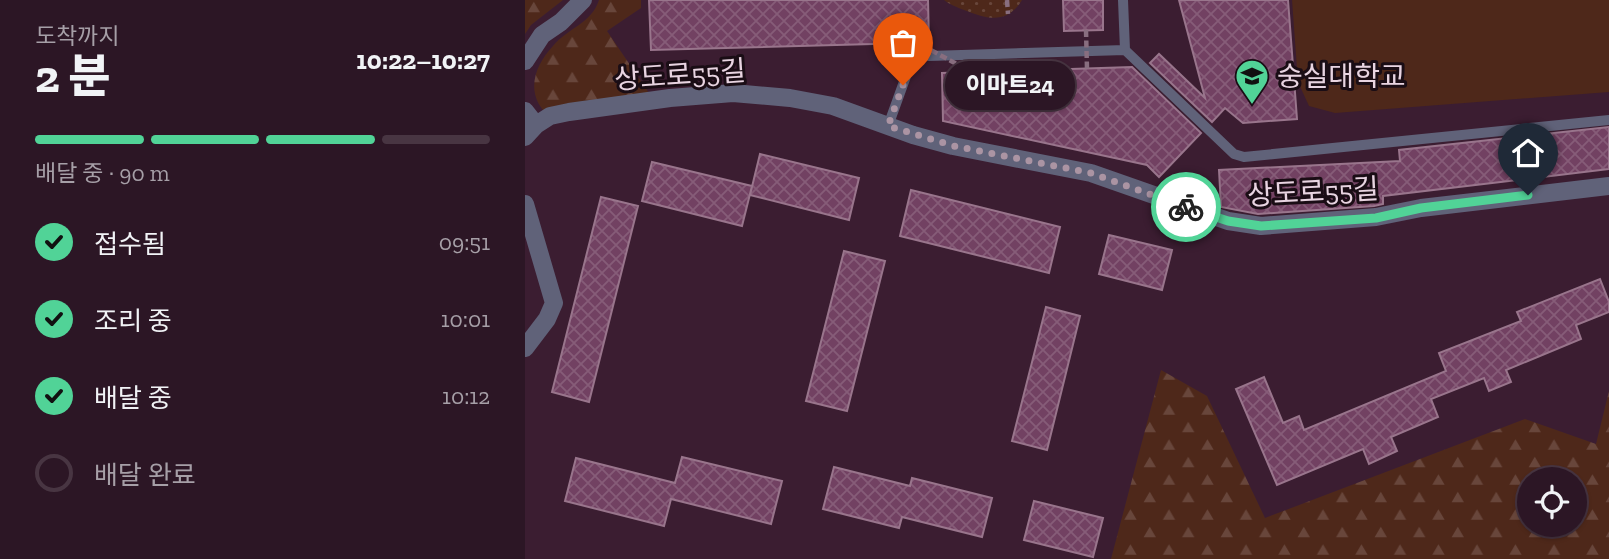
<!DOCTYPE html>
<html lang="ko">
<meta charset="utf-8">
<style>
body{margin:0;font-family:"Zilla Slab","Noto Sans KR",serif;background:#382332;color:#f1f3f6;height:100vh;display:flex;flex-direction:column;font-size:26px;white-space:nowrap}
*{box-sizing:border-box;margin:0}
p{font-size:23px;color:#a69fa7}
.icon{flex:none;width:38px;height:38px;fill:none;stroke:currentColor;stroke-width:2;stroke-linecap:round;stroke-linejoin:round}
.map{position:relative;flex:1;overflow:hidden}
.panel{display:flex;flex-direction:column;background:#2c1625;width:525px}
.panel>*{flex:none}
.tools{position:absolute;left:992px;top:467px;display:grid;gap:14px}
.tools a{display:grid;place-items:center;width:70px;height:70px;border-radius:50%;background:#2c1625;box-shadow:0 2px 5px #0004,0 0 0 2px #483542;font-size:35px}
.pin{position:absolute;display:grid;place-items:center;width:60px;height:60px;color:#fff;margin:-72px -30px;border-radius:50% 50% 50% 0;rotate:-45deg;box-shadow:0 0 7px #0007}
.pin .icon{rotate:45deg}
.courier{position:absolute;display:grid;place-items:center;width:70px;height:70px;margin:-35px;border:5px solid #51d397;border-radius:50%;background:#fff;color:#222;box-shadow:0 2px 9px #0007}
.bubble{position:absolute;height:49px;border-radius:24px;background:#2c1625;box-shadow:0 2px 5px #0004,0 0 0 2px #483542;font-size:23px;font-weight:800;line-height:49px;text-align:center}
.summary em{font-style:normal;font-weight:800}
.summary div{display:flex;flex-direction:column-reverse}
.summary{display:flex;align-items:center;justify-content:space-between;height:119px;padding:0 35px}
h1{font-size:46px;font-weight:800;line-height:52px}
.bar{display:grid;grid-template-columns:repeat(4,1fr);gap:10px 7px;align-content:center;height:84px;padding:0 35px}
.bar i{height:9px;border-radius:5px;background:#483542}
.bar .selected{background:#51d397}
.bar p{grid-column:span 4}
ol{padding:0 35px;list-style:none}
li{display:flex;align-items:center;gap:21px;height:77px}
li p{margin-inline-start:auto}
li .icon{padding:7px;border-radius:50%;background:#51d397;color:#111;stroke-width:4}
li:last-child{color:#a69fa7}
li i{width:38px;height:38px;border:4px solid #483542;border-radius:50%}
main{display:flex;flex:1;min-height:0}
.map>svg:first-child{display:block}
.green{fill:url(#green-dots)}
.forest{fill:url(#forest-firs);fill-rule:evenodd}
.pitch{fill:#4e281a}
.building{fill:url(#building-cross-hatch);stroke:#99758c;stroke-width:2}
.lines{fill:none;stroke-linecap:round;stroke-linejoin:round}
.path{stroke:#886e7f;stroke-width:4.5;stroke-dasharray:7 3.5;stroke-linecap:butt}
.lane{stroke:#606279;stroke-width:10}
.street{stroke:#606279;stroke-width:18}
.path-bridge{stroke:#886e7f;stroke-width:4.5;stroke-dasharray:7 3.5;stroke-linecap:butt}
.done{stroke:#ab94a3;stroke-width:7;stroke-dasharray:0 12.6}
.route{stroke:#51d397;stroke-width:9}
.labels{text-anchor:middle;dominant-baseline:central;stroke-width:6;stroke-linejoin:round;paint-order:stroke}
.street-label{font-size:28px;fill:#e8d4e1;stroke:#1a0d15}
.poi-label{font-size:28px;fill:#e8d4e1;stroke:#1a0d15;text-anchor:start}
</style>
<main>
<section class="panel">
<div class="summary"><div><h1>2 분</h1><p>도착까지</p></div><em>10:22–10:27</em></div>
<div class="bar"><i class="selected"></i><i class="selected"></i><i class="selected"></i><i></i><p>배달 중 · 90 m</p></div>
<ol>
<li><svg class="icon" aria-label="check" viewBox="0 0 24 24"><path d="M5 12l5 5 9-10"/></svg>접수됨<p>09:51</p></li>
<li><svg class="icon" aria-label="check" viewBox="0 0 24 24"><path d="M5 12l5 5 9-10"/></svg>조리 중<p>10:01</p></li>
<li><svg class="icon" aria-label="check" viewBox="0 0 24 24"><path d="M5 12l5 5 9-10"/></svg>배달 중<p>10:12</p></li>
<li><i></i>배달 완료</li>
</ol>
</section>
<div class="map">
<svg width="1084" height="559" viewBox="0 0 1084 559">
<defs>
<pattern id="green-dots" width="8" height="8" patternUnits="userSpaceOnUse" patternTransform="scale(1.75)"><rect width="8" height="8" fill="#4e281a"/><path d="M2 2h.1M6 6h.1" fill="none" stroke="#68463b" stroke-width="1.8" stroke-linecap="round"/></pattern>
<pattern id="forest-firs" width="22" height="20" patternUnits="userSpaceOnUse" patternTransform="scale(1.75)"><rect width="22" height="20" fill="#4e281a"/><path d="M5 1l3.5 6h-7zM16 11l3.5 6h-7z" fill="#68463b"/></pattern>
<pattern id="building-cross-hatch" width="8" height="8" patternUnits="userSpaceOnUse" patternTransform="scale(1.75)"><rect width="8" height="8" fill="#724162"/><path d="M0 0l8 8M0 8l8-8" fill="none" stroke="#865c78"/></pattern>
</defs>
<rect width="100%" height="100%" fill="#3b1d31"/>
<path class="green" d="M419,0H497C482,25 462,19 439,10C432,7 425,5 419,0Z"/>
<path class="forest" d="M0,0H38L6,25L0,34Z
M74,0H116V8L82,31L124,93L18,110C1,89 11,64 28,46C43,28 67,23 74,0Z
M636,370L682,396L740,518L1000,419L1071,444L1084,391V559H586ZM1004,480H1050V525H1004Z"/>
<path class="pitch" d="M767,0H1084V92L810,113L784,106L773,82Z"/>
<path class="building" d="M124,0H403L404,43H400L398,38L392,36L388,38L385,43L126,50Z
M538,0H578V30L539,31Z
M654,0H763L772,119L718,123L700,108L687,122L625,63L634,54L680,98Z
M607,67L676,133L634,177L622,165L418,121L417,73Z
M1084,127V169L858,196V204L849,206L733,214L696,207L694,170L875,161L874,150Z
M235,154L334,178L324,220L225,195Z
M127,162L227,186L217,226L117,201Z
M386,190L535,227L524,273L375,236Z
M76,197L113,206L64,402L27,392Z
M584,235L647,250L637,290L574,274Z
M319,251L360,261L322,411L281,401Z
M1075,279L1084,302V312L1051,325L1056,339L981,370L986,382L964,391L959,378L906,399L913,417L866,437L872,451L844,464L838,449L752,485L711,389L739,377L758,423L774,416L779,430L921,371L914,353L996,321L992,312Z
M521,307L555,316L522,450L487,441Z
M157,457L257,481L246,524L146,499L139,526L40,501L51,458L150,483Z
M309,467L385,486L387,478L467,498L457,537L377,517L374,528L298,509Z
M509,501L578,518L568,557L499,540Z"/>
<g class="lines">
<path class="path" d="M482,0L483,14"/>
<path class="lane" d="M598,0L600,50L709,154L719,157L1084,120
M404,56L600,50
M363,126L393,43"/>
<path class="street" d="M0,61L17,35L36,22L58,0
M0,111L11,125
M0,137L11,125L25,116L44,112L145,98L208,93L265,98L308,106L388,135L428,146L566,173L703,221L736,226L851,217L896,208L1084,186
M0,204L29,303L22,319L0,348"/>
<path class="path-bridge" d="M561,30L562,69
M360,44V50L404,49L437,67V72"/>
</g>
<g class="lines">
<path class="done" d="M378,85L363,126L429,146L566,173L661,207"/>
<path class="route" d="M661,207L703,221L736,226L851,218L896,208L1003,195"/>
</g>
<defs>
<symbol id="university-pin" viewBox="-11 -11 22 30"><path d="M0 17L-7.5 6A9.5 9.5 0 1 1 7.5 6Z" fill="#51d397" stroke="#1a0d15"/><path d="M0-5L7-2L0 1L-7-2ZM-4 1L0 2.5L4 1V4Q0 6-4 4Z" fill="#111"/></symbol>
</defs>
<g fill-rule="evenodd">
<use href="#university-pin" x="708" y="57" width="38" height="52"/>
</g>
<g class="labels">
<g class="street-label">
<text transform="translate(155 75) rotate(-4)">상도로55길</text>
<text transform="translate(788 192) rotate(-3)">상도로55길</text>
</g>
<g class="poi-label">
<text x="752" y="76">숭실대학교</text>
</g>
</g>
</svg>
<div class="tools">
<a><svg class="icon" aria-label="locate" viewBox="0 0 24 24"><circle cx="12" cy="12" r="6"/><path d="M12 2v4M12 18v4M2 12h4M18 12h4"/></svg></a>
</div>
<div class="pin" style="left:378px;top:85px;background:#ea580c"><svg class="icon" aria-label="bag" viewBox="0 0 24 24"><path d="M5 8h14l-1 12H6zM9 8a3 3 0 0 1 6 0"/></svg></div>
<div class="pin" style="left:1003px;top:195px;background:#1f2937"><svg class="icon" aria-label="home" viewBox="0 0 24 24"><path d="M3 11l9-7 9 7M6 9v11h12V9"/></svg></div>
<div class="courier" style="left:661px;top:207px"><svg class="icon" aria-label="bike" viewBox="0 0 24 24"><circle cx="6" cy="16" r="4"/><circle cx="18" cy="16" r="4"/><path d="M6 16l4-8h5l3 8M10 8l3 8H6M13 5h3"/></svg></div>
<div class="bubble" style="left:420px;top:61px;width:130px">이마트24</div>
</div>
</main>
